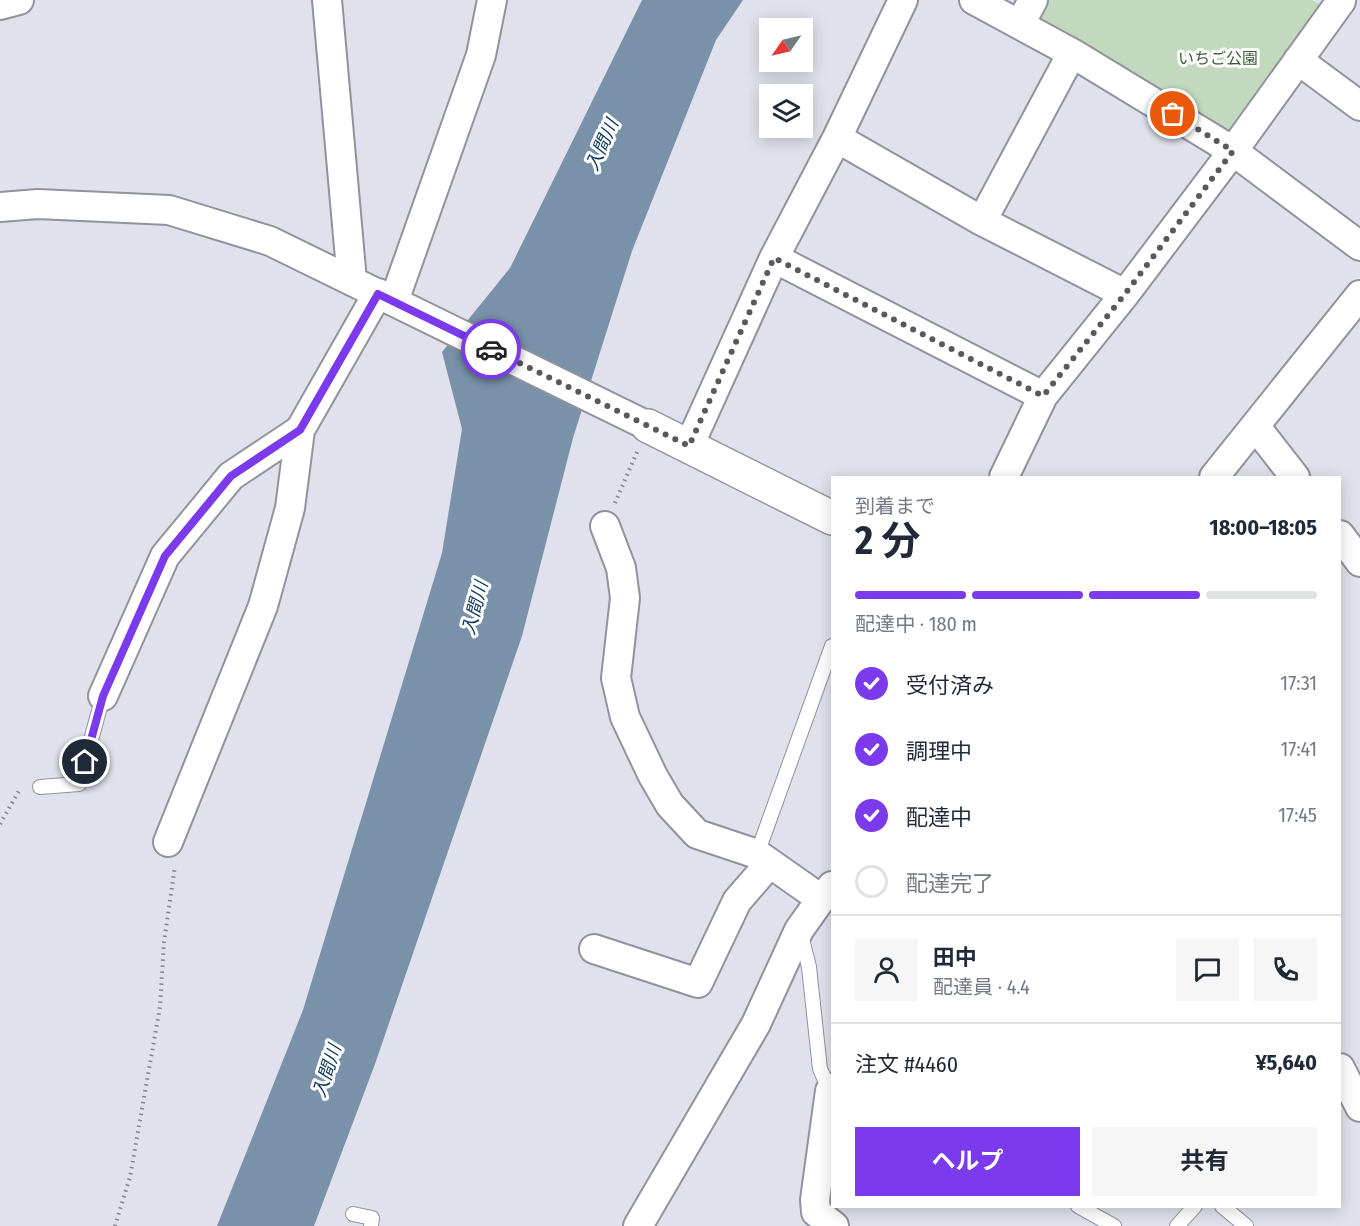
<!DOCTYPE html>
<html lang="ja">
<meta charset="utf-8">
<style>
body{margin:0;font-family:"Fira Sans Condensed","Noto Sans JP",sans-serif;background:#f6f6f7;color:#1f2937;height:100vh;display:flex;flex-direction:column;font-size:22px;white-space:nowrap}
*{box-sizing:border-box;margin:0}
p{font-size:20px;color:#747a83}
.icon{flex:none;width:33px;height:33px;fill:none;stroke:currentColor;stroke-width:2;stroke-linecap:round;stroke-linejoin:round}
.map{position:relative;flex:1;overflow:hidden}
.drawer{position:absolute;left:831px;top:476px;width:510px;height:732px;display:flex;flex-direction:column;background:#fff;border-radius:0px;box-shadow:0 3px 15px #0003}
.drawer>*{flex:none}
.needle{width:39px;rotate:236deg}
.fabs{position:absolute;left:759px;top:18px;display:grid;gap:12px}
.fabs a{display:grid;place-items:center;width:54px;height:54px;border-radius:0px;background:#fff;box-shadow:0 3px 15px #0003;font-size:30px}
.pin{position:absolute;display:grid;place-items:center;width:51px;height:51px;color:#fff;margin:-26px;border:3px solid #fff;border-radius:50%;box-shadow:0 2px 6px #0007}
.courier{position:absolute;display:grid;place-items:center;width:60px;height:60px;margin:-30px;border:4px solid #7c3aed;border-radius:50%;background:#fff;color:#222;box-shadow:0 2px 8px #0007}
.headline em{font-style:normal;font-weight:700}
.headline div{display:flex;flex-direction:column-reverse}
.headline{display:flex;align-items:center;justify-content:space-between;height:102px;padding:0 24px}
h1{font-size:39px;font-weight:700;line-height:45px}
.bar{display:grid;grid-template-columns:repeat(4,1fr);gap:9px 6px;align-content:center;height:72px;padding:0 24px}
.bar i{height:8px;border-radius:4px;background:#e0e1e3}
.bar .selected{background:#7c3aed}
.bar p{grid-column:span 4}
.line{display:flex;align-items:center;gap:15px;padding:0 24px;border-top:2px solid #e0e1e3}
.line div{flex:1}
.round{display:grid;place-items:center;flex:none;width:63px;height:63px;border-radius:0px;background:#f6f6f7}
ol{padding:0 24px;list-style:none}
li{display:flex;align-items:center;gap:18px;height:66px}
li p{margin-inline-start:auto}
li .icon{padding:6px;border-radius:50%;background:#7c3aed;color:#fff;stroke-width:4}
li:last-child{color:#747a83}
li i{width:33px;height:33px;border:3px solid #e0e1e3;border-radius:50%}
.button{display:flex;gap:12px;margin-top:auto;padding:12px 24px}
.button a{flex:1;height:69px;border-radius:0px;background:#7c3aed;color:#fff;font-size:24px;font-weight:700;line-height:69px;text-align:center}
.button a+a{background:#f6f6f7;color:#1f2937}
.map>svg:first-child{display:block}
.green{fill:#c2d9be}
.water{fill:#7992a9}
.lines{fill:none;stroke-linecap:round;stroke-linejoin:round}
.lane-casing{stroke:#91939c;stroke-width:16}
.street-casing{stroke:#91939c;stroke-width:32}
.secondary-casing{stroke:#91939c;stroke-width:36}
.path{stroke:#83848c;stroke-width:4;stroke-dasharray:1.5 4.5;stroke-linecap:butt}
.lane{stroke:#fff;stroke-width:14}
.street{stroke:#fff;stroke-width:28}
.secondary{stroke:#fff;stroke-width:33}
.done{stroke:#58585f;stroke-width:6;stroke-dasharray:0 10.8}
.route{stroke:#7c3aed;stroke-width:8}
.labels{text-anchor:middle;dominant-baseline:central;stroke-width:6;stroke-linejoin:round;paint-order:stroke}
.park-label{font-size:16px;fill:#385a32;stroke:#fff}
.water-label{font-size:18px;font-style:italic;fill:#0d3759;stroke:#fff}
</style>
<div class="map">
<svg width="1360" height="1226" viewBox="0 0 1360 1226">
<rect width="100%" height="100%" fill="#e0e1ec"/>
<path class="green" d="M1046,0H1312L1325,7L1236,135L1035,20Z"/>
<path class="water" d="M642,0H743L716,40L632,251L573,438L522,636L375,1064L314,1226H217L303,1010L442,553L462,429L442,352L510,268Z"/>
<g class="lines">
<defs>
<path id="lane" d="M40,787L79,784L103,696
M757,854L832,646
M801,935L809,967L820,1069L830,1091
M1078,1206L1114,1226
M1222,1206L1246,1226
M353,1214L372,1218L371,1226
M1177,1226L1195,1206"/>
<path id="street" d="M327,0L352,281
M974,0L1072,53L1233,151L1125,294L1043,396L1004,477
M1339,0L1341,1L1233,151L1360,246
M0,5L19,0
M1020,24L1033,0
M1298,60L1360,106
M837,138L982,221L1125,294
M0,207L38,204L169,210L270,241L648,426
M982,221L1072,53
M774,258L1043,396
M394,301L481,55L492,0
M1256,427L1295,477
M689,446L774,258L837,138L903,0
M1214,477L1360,295
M605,526L621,568L625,598L616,678L625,717L653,776L670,805L697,834L757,854L821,899
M1340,535L1360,562
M103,696L165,556L231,476L300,430L378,293
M168,842L263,606L290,508L300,430
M594,949L698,983L737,901L770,863
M1340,1068L1360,1107
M832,1088L830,1091L815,1200L816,1212L834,1226
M638,1226L756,1024L799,930L821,899L832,886"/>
<path id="secondary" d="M648,426L832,518"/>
</defs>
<use href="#lane" class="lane-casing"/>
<use href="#street" class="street-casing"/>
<use href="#secondary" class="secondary-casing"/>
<path class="path" d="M615,503L637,452
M0,824L20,789
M115,1226L130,1177L160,1007L164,942L175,866"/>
<use href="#lane" class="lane"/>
<use href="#street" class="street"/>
<use href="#secondary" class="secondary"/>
</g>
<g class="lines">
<path class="done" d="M491,349L689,446L774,258L1043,396L1125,294L1233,151L1173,114"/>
<path class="route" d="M85,762L103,696L165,556L231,476L300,430L378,294L491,349"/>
</g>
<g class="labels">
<g class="park-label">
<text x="1218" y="58">いちご公園</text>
</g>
<g class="water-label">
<text transform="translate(602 145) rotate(-66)">入間川</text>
<text transform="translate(475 608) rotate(-75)">入間川</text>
<text transform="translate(327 1071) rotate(-72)">入間川</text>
</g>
</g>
</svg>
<div class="fabs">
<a><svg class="needle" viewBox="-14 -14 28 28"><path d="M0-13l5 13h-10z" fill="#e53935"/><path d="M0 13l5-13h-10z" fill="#747a83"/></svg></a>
<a><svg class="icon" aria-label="layers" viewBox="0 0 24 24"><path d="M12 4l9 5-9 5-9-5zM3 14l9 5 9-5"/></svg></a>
</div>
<div class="pin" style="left:1173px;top:114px;background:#ea580c"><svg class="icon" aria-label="bag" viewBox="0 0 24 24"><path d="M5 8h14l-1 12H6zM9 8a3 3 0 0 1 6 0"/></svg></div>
<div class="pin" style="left:85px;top:762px;background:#1f2937"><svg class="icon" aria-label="home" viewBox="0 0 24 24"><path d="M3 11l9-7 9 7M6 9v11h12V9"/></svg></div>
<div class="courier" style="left:491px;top:349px"><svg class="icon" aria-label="car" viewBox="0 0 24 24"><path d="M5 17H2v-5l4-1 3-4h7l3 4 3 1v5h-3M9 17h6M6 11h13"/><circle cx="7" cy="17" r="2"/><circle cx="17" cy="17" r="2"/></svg></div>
<section class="drawer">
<div class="headline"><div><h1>2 分</h1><p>到着まで</p></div><em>18:00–18:05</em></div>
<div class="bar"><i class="selected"></i><i class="selected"></i><i class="selected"></i><i></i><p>配達中 · 180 m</p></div>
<ol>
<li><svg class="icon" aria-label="check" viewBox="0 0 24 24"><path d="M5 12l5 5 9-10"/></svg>受付済み<p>17:31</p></li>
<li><svg class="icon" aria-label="check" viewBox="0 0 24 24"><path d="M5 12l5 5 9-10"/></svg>調理中<p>17:41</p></li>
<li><svg class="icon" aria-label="check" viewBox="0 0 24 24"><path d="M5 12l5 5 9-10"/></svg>配達中<p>17:45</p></li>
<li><i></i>配達完了</li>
</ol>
<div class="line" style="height:108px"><a class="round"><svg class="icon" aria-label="person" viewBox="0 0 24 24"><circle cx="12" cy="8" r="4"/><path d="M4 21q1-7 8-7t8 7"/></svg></a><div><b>田中</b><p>配達員 · 4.4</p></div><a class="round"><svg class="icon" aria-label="chat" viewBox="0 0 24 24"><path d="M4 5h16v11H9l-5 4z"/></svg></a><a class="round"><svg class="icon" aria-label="phone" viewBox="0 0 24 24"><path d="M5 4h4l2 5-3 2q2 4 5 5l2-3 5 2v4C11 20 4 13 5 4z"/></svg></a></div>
<div class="line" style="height:78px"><div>注文 #4460</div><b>¥5,640</b></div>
<div class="button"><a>ヘルプ</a><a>共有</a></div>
</section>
</div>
